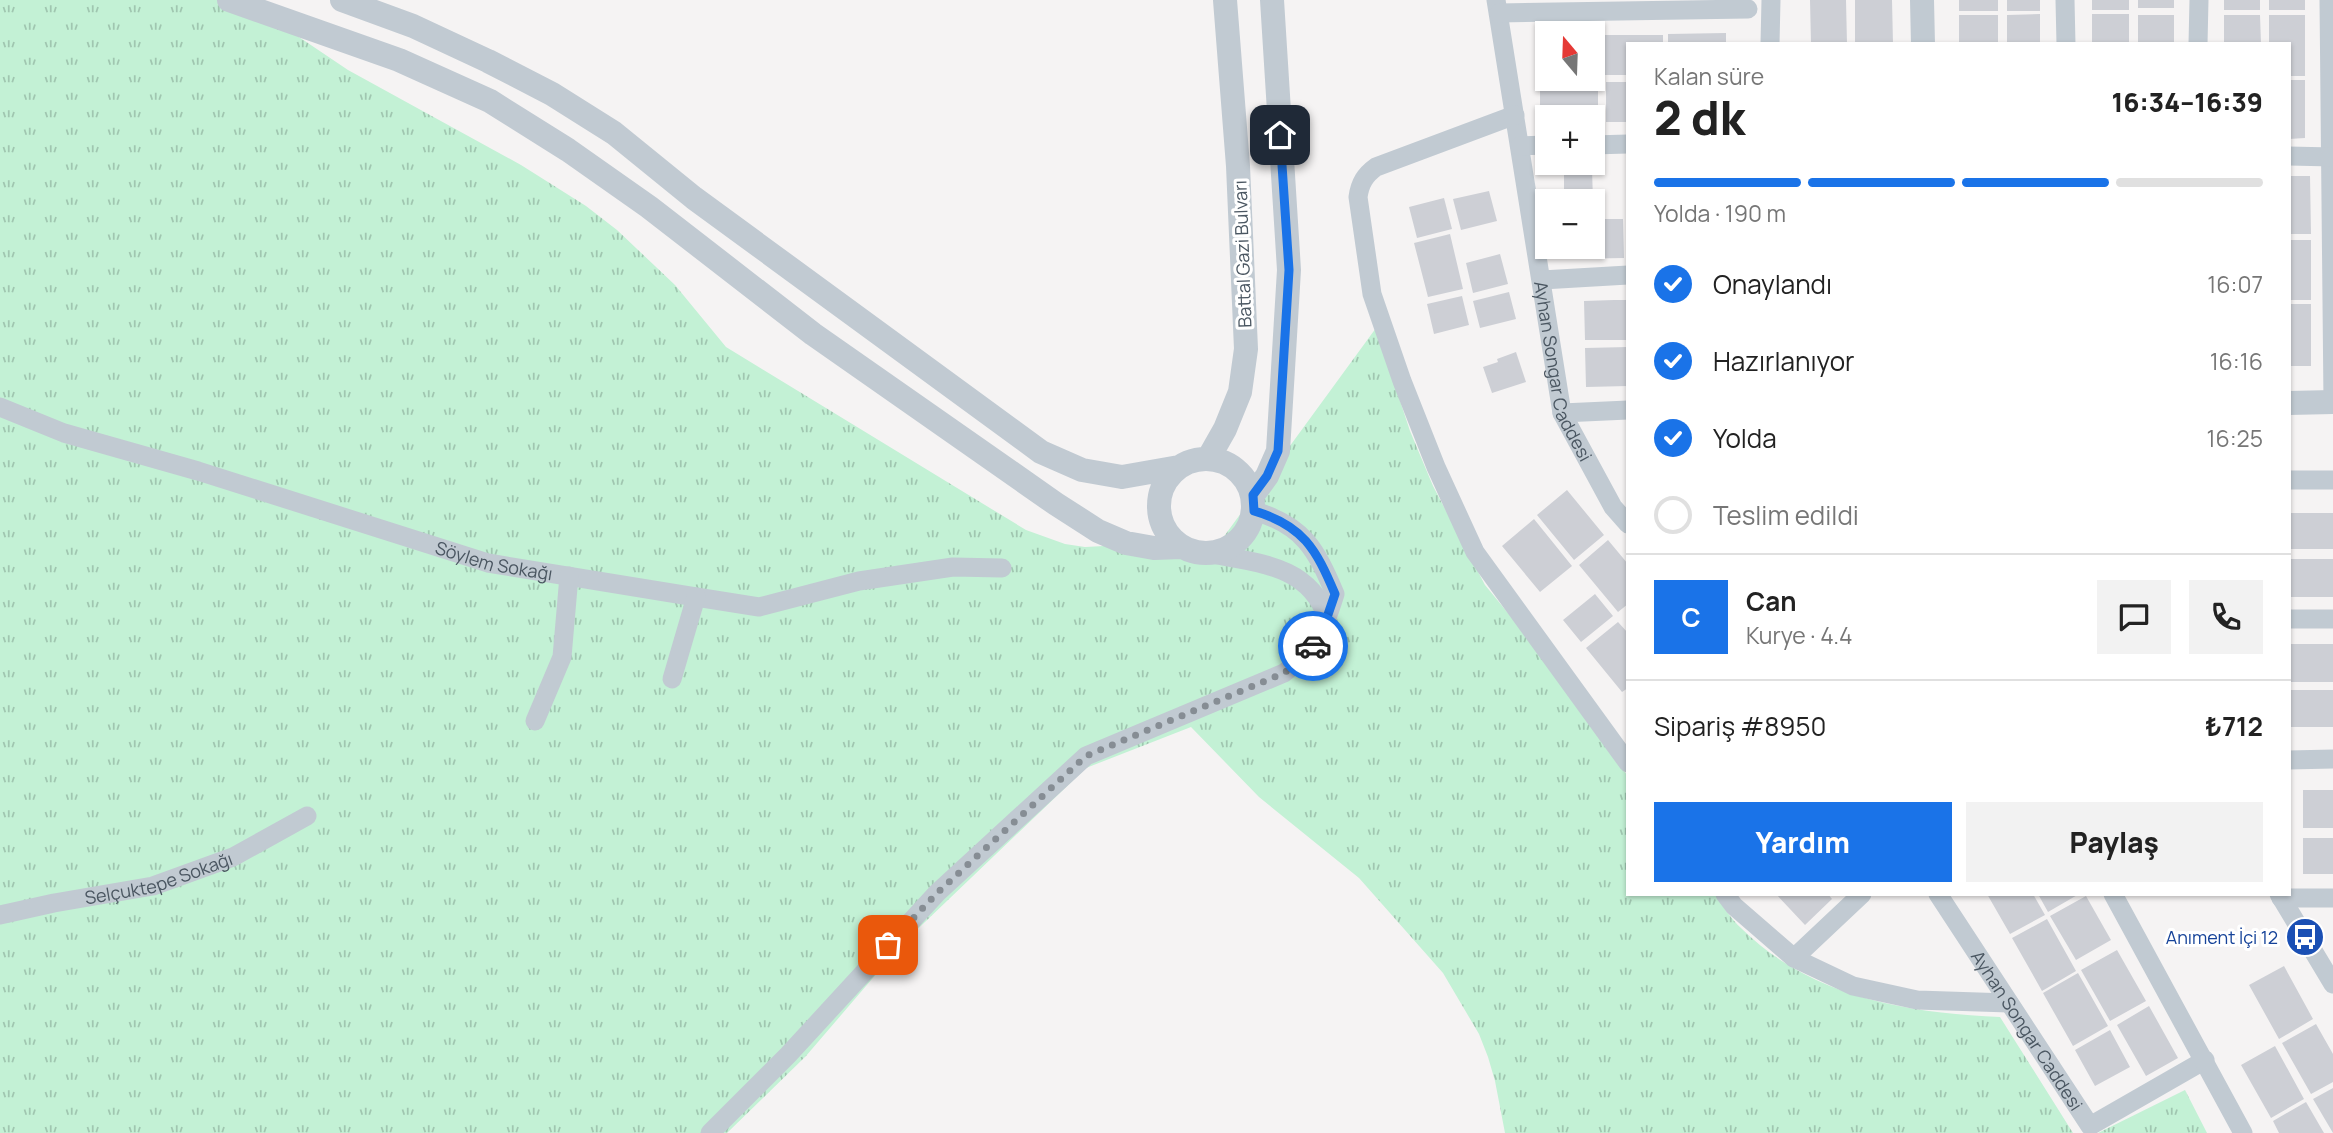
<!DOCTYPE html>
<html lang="tr">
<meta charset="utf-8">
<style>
body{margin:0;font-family:Manrope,sans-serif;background:#f2f2f2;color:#222;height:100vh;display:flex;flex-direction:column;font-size:26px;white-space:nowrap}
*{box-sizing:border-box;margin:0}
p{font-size:23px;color:#767676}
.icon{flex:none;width:38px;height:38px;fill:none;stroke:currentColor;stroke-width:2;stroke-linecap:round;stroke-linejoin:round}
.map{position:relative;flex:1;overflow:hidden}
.side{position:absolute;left:1626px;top:42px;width:665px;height:854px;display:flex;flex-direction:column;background:#fff;border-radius:0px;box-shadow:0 2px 5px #0004}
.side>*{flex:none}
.needle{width:46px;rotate:341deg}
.controls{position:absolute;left:1535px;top:21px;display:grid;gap:14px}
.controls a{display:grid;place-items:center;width:70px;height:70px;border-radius:0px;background:#fff;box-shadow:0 2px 5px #0004;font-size:35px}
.pin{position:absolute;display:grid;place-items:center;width:60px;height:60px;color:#fff;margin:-30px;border-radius:14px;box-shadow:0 4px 10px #0006}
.courier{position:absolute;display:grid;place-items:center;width:70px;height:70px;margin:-35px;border:5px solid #1a73e8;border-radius:50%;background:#fff;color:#222;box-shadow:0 2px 9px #0007}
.overview em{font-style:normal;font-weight:800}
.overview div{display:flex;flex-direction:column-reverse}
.overview{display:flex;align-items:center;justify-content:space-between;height:119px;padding:0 28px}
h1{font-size:46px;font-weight:800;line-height:52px}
.bar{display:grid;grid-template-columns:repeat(4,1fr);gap:10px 7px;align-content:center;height:84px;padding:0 28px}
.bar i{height:9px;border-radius:5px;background:#e0e0e0}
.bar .active{background:#1a73e8}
.bar p{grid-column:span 4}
.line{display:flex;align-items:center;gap:18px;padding:0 28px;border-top:2px solid #e0e0e0}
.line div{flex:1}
.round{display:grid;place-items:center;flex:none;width:74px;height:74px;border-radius:0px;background:#f2f2f2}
ol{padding:0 28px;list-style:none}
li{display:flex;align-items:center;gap:21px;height:77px}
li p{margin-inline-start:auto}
li .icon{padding:7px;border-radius:50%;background:#1a73e8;color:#fff;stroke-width:4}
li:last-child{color:#767676}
li i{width:38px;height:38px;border:4px solid #e0e0e0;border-radius:50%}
.cta{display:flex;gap:14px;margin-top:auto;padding:14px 28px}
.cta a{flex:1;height:80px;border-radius:0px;background:#1a73e8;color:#fff;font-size:28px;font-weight:800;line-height:80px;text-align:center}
.cta a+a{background:#f2f2f2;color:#222}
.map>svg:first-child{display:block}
.grass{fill:url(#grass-tufts)}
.building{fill:#cdcfd5}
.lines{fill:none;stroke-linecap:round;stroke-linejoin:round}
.minor{stroke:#c1cad2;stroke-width:19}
.tertiary{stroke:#c1cad2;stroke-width:24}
.done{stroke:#868d94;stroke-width:7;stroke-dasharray:0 12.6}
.route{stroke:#1a73e8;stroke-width:9}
.labels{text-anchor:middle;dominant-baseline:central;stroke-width:6;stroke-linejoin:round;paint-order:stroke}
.street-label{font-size:18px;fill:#4a5661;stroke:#fff}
.transit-label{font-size:18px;fill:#164399;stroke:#fff;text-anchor:end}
</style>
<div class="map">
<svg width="2333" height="1133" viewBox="0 0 2333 1133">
<defs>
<pattern id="grass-tufts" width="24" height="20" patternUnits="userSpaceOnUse" patternTransform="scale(1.75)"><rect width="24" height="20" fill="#c3f1d5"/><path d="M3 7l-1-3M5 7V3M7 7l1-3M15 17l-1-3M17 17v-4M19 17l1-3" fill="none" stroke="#a0c6b0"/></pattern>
</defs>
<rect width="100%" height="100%" fill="#f5f3f3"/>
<path class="grass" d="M0,0H244L348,70L521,165L586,206L617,230L675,285L726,347L1026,530L1065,544L1085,547L1123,545L1209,557L1376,328L1410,431L1433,486L1485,585L1521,629L1627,775L1628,894H1715C1723,906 1731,919 1741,928C1810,997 1906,1013 2000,1017L2073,1133H1505L1495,1081L1488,1057L1479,1034L1443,973L1359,878L1259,797L1191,727L1086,768L902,944L806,1056L727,1133H0Z
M2185,1090L2207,1133H2098Z"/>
<path class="building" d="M1810,0H1846L1847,44H1811Z
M1855,0H1892L1893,44H1855Z
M1959,0H1998V11H1959Z
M2007,0H2040V11H2007Z
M2092,0H2129V10H2092Z
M2138,0H2174V8H2138Z
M2224,0H2260V10H2224Z
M2269,0H2305V10H2269Z
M2040,14V44H2007V15Z
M2092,14H2129V44H2092Z
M1959,15H1998V44H1959Z
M2138,15H2174V44H2138Z
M2224,15H2260L2261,44H2224Z
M2269,15H2305V76H2289V44H2269Z
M1726,33V44H1668V34Z
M1605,35H1663V44H1628V75H1605Z
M1547,37V77H1540L1539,38Z
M1592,37H1597L1598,76H1592Z
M2289,80H2305V138L2289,139Z
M1606,82H1628V122H1606Z
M1540,86H1598V125H1592V117H1547V126H1540Z
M1592,169L1593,201H1564V170Z
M2289,176H2310L2311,234H2289Z
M1489,191L1497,221L1461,230L1453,199Z
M1444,198L1452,229L1417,238L1409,207Z
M1592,219H1623L1624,258L1566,259L1565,247H1592Z
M1450,234L1463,289L1428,297L1414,243Z
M2289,240H2311V300H2289Z
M1500,254L1508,284L1473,293L1466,263Z
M1509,292L1516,319L1480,328L1473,301Z
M1462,296L1469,325L1434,334L1427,304Z
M1614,300H1628V340H1585L1584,301Z
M2289,304H2311V366H2289Z
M1628,347V386L1586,387L1585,348Z
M1516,352L1526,382L1492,393L1483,367L1498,362L1497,359Z
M1567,490L1604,535L1574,560L1537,515Z
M2289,513H2333V549H2289Z
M1534,519L1572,566L1540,592L1502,546Z
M1608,540L1628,564V604L1618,612L1579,565Z
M2290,559H2333V597H2290Z
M1595,594L1613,616L1581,642L1563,620Z
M1618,622L1628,633V688L1622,692L1586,648Z
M2289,644H2333V682H2289Z
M2289,690H2333V727H2289Z
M2303,790H2333V828H2303Z
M2303,838H2333V874H2303Z
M1776,894H1828L1832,899L1805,925Z
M1987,894H2033L2045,915L2010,934Z
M2038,894H2079L2048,912Z
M2086,896L2111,940L2076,960L2050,916Z
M2047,919L2076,971L2042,991L2012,938Z
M2117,950L2146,1001L2110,1021L2081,970Z
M2284,966L2313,1019L2279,1039L2249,985Z
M2078,973L2108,1026L2073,1046L2043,993Z
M2149,1006L2178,1058L2146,1076L2117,1025Z
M2316,1024L2333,1054V1082L2311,1094L2282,1043Z
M2110,1030L2130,1067L2095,1086L2075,1050Z
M2275,1046L2304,1099L2271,1118L2241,1065Z
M2333,1088V1133L2313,1099Z
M2306,1102L2324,1133H2279L2273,1121Z"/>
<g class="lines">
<g class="minor">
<path id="s1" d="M1496,0L1562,413L1613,507L1628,524"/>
<path d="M2065,0L2066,44"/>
<path d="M2329,0L2333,402"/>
<path d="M1499,13L1748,9"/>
<path d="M1770,44L1771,0"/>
<path d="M2198,44L2199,0"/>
<path d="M1515,115L1376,167C1365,175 1360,183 1358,197L1372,294L1402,381L1436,467L1475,552L1628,763"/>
<path d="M1592,145L1628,144"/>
<path d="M1520,146L1547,145"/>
<path d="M2289,156L2333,157"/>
<path d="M1542,280L1628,275"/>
<path id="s2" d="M0,407L64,433L198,471L488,563L696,597L759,607L859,581L953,567L1002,568"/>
<path d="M1562,413L1628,410"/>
<path d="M2289,480H2333"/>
<path d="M1212,554C1259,563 1310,566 1327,618"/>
<path d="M2289,619H2333"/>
<path d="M672,679L696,597"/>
<path d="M535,721L562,657L569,576"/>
<path d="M2289,760L2333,759"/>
<path d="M1725,894L1734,906L1794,958L1853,986L1917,1000L2009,1003"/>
<path id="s3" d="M1938,894L2090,1126L2205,1060"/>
<path d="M2113,894L2243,1133"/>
<path d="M2279,894L2333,984"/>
<path d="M2281,898H2333"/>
<path id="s4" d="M0,915L54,903L153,886L233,857L307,816"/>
<path d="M1794,958L1862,894"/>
<path d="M710,1133L788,1055L937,893L1086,756L1284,673C1317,648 1323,633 1335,594C1316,549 1303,525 1254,511"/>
</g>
<path class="tertiary" d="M229,0L399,60L490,101L568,150L649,207L813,334L1056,504L1098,531L1126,543L1154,548L1181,547
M342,0L413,26L488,61L552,94L614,133L694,198L1041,452L1082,470L1122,477L1179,467
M1922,0L1923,44
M2289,403L2333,402
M1159 506a47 47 0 1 1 94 0a47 47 0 1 1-94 0Z
M1208,459L1225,429L1240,392L1246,349L1238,166L1225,0
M1253,495L1267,476L1278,451L1289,270L1272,0"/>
</g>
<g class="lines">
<path class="done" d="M888,945L937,893L1086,756L1284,673L1306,657L1313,646"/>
<path class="route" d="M1280,135L1289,270L1278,451L1267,476L1253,495L1254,511C1303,525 1316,549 1335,594L1321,635L1313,646"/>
</g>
<defs>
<symbol id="bus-disc" viewBox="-11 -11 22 22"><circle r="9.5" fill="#1a4fb4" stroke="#fff"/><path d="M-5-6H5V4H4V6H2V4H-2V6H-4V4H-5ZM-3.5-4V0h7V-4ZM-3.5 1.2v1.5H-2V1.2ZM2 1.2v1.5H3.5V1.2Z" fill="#fff"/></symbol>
</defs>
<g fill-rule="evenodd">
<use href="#bus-disc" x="2283" y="915" width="44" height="44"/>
</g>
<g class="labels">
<g class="street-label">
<text transform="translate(1242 254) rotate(-92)">Battal Gazi Bulvarı</text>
<text stroke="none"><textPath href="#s1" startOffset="378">Ayhan Songar Caddesi</textPath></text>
<text stroke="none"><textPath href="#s2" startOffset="518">Söylem Sokağı</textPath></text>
<text stroke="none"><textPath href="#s4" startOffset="163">Selçuktepe Sokağı</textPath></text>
<text stroke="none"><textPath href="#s3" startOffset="163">Ayhan Songar Caddesi</textPath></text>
</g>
<g class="transit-label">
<text x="2278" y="937">Anıment İçi 12</text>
</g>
</g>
</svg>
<div class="controls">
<a><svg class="needle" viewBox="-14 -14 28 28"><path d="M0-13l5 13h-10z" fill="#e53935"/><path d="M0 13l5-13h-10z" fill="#767676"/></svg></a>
<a>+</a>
<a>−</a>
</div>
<div class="pin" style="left:888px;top:945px;background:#ea580c"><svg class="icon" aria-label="bag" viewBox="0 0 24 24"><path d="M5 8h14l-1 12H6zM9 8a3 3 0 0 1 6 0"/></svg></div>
<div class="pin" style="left:1280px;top:135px;background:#1f2937"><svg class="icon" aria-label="home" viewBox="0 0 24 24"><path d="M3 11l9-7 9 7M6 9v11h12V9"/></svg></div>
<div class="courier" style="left:1313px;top:646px"><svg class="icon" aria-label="car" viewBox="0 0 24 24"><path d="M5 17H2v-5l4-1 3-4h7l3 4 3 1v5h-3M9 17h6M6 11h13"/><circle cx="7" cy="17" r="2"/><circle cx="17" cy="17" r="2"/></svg></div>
<section class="side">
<div class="overview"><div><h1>2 dk</h1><p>Kalan süre</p></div><em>16:34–16:39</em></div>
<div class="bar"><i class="active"></i><i class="active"></i><i class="active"></i><i></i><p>Yolda · 190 m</p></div>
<ol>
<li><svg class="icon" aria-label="check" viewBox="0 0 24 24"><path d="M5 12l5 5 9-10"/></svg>Onaylandı<p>16:07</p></li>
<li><svg class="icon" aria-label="check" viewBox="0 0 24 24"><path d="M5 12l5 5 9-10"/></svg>Hazırlanıyor<p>16:16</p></li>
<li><svg class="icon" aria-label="check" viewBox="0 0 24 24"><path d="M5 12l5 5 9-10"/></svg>Yolda<p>16:25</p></li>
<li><i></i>Teslim edildi</li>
</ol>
<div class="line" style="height:126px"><b class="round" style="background:#1a73e8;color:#fff">C</b><div><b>Can</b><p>Kurye · 4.4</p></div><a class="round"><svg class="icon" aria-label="chat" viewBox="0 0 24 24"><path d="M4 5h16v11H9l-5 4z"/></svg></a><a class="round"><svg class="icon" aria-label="phone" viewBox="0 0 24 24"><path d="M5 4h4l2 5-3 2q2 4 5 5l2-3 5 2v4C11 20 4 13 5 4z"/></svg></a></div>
<div class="line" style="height:91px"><div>Sipariş #8950</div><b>₺712</b></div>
<div class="cta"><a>Yardım</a><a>Paylaş</a></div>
</section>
</div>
